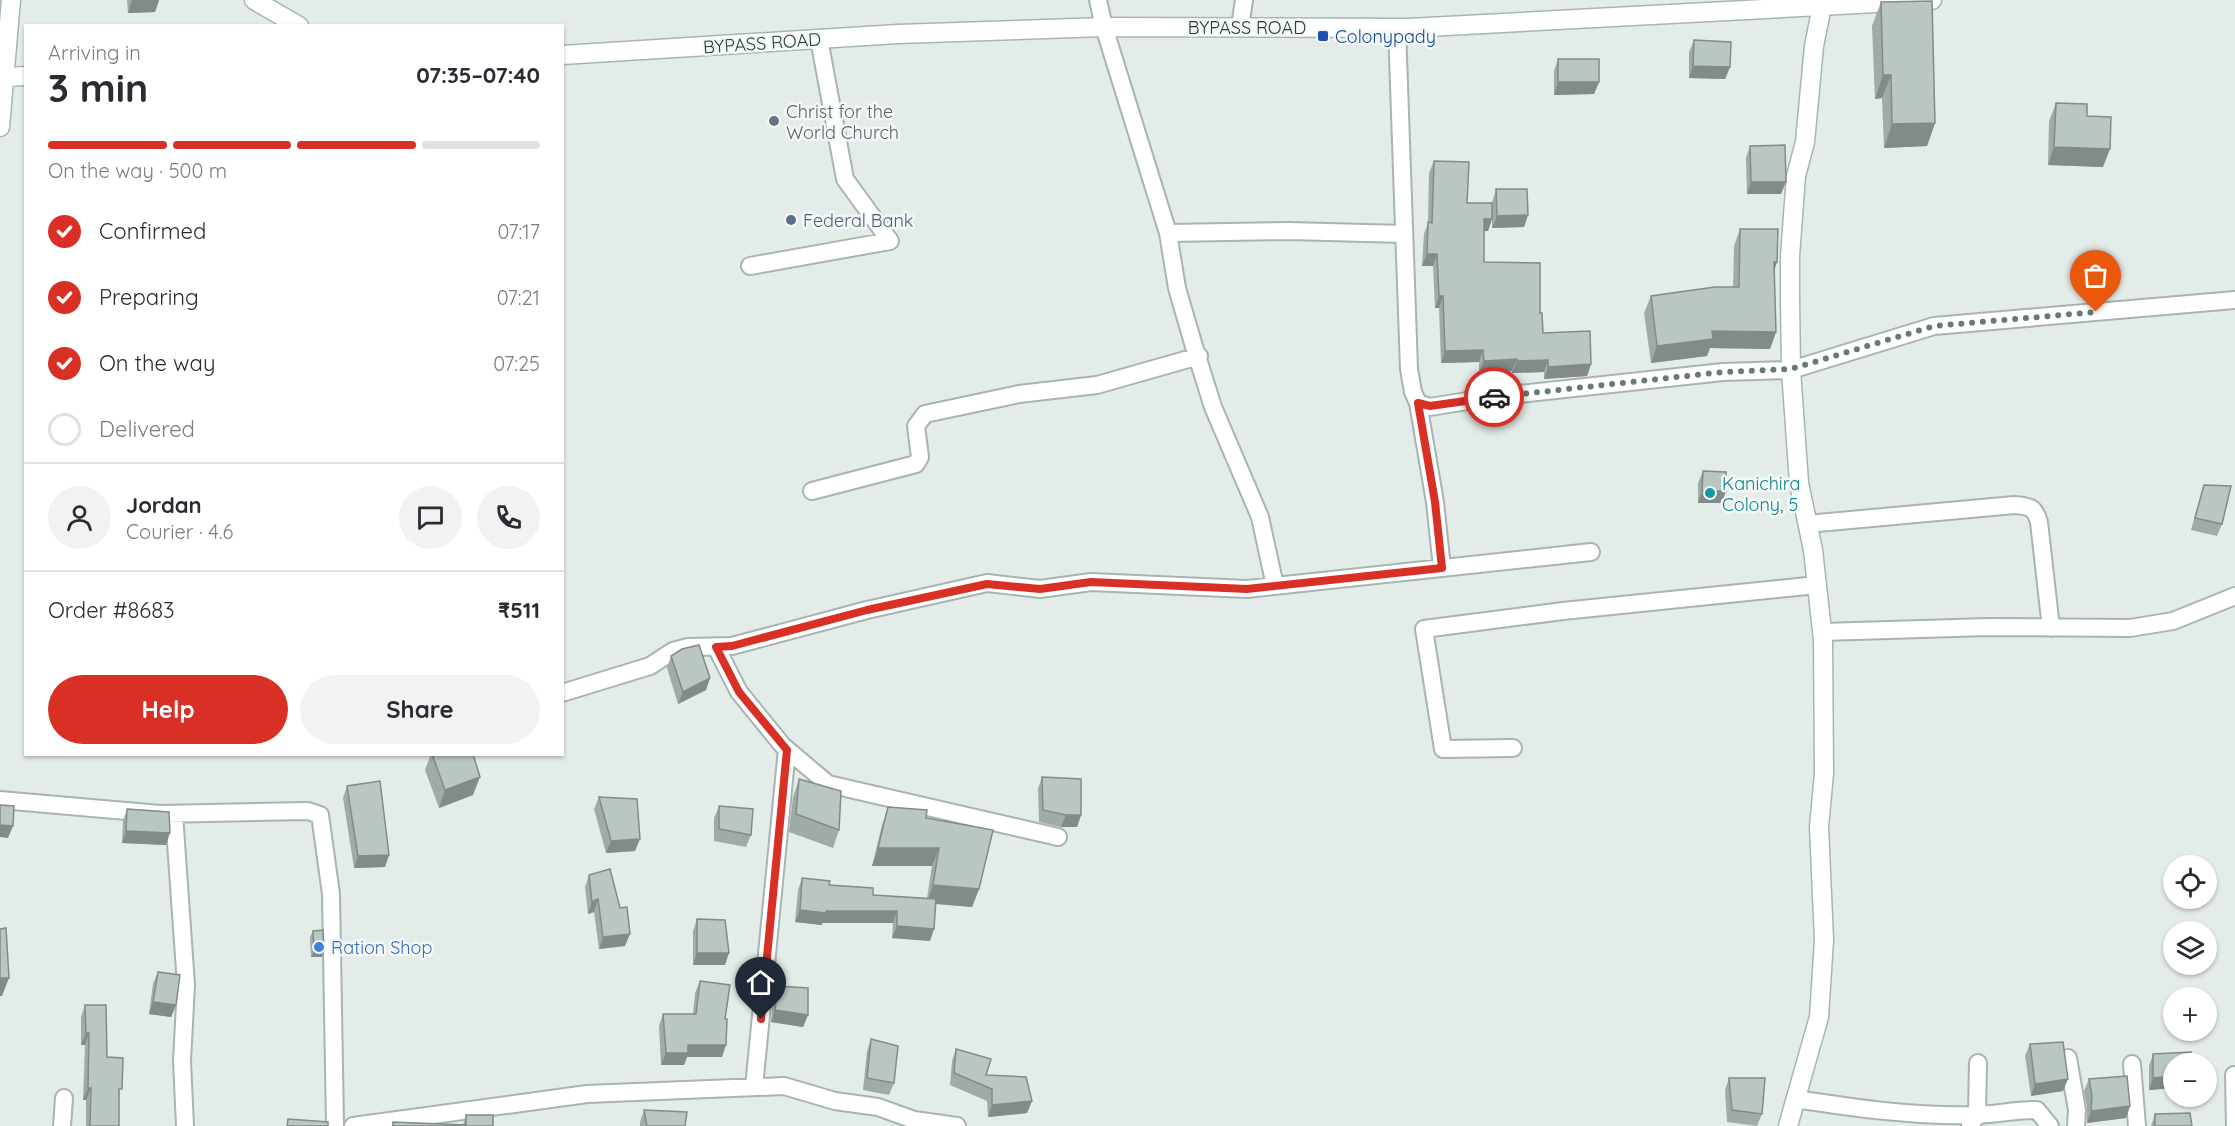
<!DOCTYPE html>
<meta charset="utf-8">
<style>
body{margin:0;font-family:Quicksand,sans-serif;background:#f2f2f3;color:#2b2b33;height:100vh;display:flex;flex-direction:column;font-size:22px;white-space:nowrap}
*{box-sizing:border-box;margin:0}
p{font-size:20px;color:#7c7c81}
.icon{flex:none;width:33px;height:33px;fill:none;stroke:currentColor;stroke-width:2;stroke-linecap:round;stroke-linejoin:round}
.map{position:relative;flex:1;overflow:hidden}
.panel{position:absolute;left:24px;top:24px;width:540px;height:732px;display:flex;flex-direction:column;background:#fff;border-radius:0px;box-shadow:0 2px 4px #0004}
.panel>*{flex:none}
.buttons{position:absolute;left:2163px;top:855px;display:grid;gap:12px}
.buttons a{display:grid;place-items:center;width:54px;height:54px;border-radius:50%;background:#fff;box-shadow:0 2px 4px #0004;font-size:30px}
.pin{position:absolute;display:grid;place-items:center;width:51px;height:51px;color:#fff;margin:-62px -26px;border-radius:50% 50% 50% 0;rotate:-45deg;box-shadow:0 0 6px #0007}
.pin .icon{rotate:45deg}
.courier{position:absolute;display:grid;place-items:center;width:60px;height:60px;margin:-30px;border:4px solid #d93025;border-radius:50%;background:#fff;color:#222;box-shadow:0 2px 8px #0007}
.overview em{font-style:normal;font-weight:700}
.overview div{display:flex;flex-direction:column-reverse}
.overview{display:flex;align-items:center;justify-content:space-between;height:102px;padding:0 24px}
h1{font-size:39px;font-weight:700;line-height:45px}
.bar{display:grid;grid-template-columns:repeat(4,1fr);gap:9px 6px;align-content:center;height:72px;padding:0 24px}
.bar i{height:8px;border-radius:4px;background:#e1e1e2}
.bar .active{background:#d93025}
.bar p{grid-column:span 4}
.line{display:flex;align-items:center;gap:15px;padding:0 24px;border-top:2px solid #e1e1e2}
.line div{flex:1}
.round{display:grid;place-items:center;flex:none;width:63px;height:63px;border-radius:32px;background:#f2f2f3}
ol{padding:0 24px;list-style:none}
li{display:flex;align-items:center;gap:18px;height:66px}
li p{margin-inline-start:auto}
li .icon{padding:6px;border-radius:50%;background:#d93025;color:#fff;stroke-width:4}
li:last-child{color:#7c7c81}
li i{width:33px;height:33px;border:3px solid #e1e1e2;border-radius:50%}
.button{display:flex;gap:12px;margin-top:auto;padding:12px 24px}
.button a{flex:1;height:69px;border-radius:36px;background:#d93025;color:#fff;font-size:24px;font-weight:700;line-height:69px;text-align:center}
.button a+a{background:#f2f2f3;color:#2b2b33}
.map>svg:first-child{display:block}
.lines{fill:none;stroke-linecap:round;stroke-linejoin:round}
.street-casing{stroke:#a7b4b0;stroke-width:20}
.secondary-casing{stroke:#a3b7b1;stroke-width:21}
.street{stroke:#fff;stroke-width:16}
.secondary{stroke:#fff;stroke-width:18}
.wall{fill:#a0aaa7}
.shaded-wall{fill:#828b88}
.building{fill:#bac6c2;stroke:#828b88;stroke-width:1.5}
.done{stroke:#687a75;stroke-width:6;stroke-dasharray:0 10.8}
.route{stroke:#d93025;stroke-width:8}
.transit-dot{fill:#1a4fb4;stroke:#f4f9f7;stroke-width:2}
.worship-dot{fill:#6b7280;stroke:#f4f9f7;stroke-width:2}
.service-dot{fill:#5c6f8a;stroke:#f4f9f7;stroke-width:2}
.culture-dot{fill:#0f9aa8;stroke:#f4f9f7;stroke-width:2}
.shop-dot{fill:#3f7fe0;stroke:#f4f9f7;stroke-width:2}
.labels{text-anchor:middle;dominant-baseline:central;stroke-width:5;stroke-linejoin:round;paint-order:stroke}
.street-label{font-size:18px;fill:#253c37;stroke:#f4f9f7}
.transit-label{font-size:18px;fill:#164399;stroke:#f4f9f7;text-anchor:start}
.worship-label{font-size:18px;fill:#5b616d;stroke:#f4f9f7;text-anchor:start}
.service-label{font-size:18px;fill:#4e5e75;stroke:#f4f9f7;text-anchor:start}
.culture-label{font-size:18px;fill:#0d838f;stroke:#f4f9f7;text-anchor:start}
.shop-label{font-size:18px;fill:#366cbe;stroke:#f4f9f7;text-anchor:start}
</style>
<div class="map">
<svg width="2235" height="1126" viewBox="0 0 2235 1126">
<rect width="100%" height="100%" fill="#e4ece9"/>
<g class="lines">
<defs>
<path id="street" d="M1098,0L1104,27L1168,233
M1240,27L1244,0
M1397,28L1409,369L1413,392L1418,403L1430,407L1492,397L1723,372L1791,370L1934,326L2235,300
M750,266L890,241L845,179L819,39
M1418,403L1435,502L1442,568
M812,491L916,464L920,457L916,426L925,414L1019,394L1097,385L1199,356
M1807,524L2014,505C2029,506 2035,507 2039,522L2051,628
M1275,586L1260,517L1213,407L1193,343L1177,288L1168,233L1289,231L1404,234
M1822,632L1989,627L2130,628L2173,621L2235,596
M716,647L739,692L783,746L828,784L1058,837
M562,693L650,666L673,651L688,647L732,646L867,610L987,583L1040,589L1091,582L1247,589L1591,552
M1513,748L1443,749L1424,629L1563,611L1817,585
M0,800L160,814L308,811L320,815L331,894L335,1126
M174,814L186,985L182,1061L185,1126
M2068,1058L2077,1110L2076,1126
M2132,1064L2137,1126
M2234,1075L2235,1126
M754,1087L787,749
M1795,1099C1855,1108 1916,1117 1976,1115C1997,1114 2016,1110 2037,1110L2050,1126
M62,1126L64,1098
M353,1126L587,1094L784,1086L835,1101L878,1107L914,1120L957,1126
M1970,1126L1977,1115L1978,1063"/>
<path id="secondary" d="M254,0L299,26
M562,55L898,34L1104,27L1409,28L1932,0
M6,77L26,76
M0,127L11,0
M1788,1126L1819,1017L1824,940L1819,827L1824,773L1823,640L1813,550L1799,483L1791,370L1790,298V256L1796,176L1805,142L1814,46L1822,6"/>
</defs>
<use href="#street" class="street-casing"/>
<use href="#secondary" class="secondary-casing"/>
<use href="#street" class="street"/>
<use href="#secondary" class="secondary"/>
</g>
<path class="wall" d="M127,0H159L155,12L128,13Z
M1881,2L1935,123L1927,146L1884,148L1882,98L1875,99L1872,26Z
M1694,40L1730,67L1725,79L1689,78V52Z
M1558,59L1599,82L1594,94L1554,95V71Z
M2056,103L2087,116L2103,167L2048,165L2049,121Z
M1750,146L1781,194H1747L1746,158Z
M1434,161L1467,203H1492L1496,189L1528,215L1524,227L1492,228V219L1488,231H1484V262L1540,313L1543,333L1591,364L1587,376L1544,379V372L1512,373V371L1479,373V362L1441,363L1439,308H1435L1433,266H1422L1424,234L1428,223L1429,173Z
M1740,229L1777,262L1774,272L1776,332L1770,349L1710,348L1707,356L1651,363L1644,313L1651,296L1733,287L1734,246Z
M1703,471L1722,503H1698V483Z
M2204,485L2222,524L2217,536L2191,530L2200,497Z
M671,656L710,678L706,690L678,704L667,668Z
M431,754H473V795L439,808L425,770Z
M1042,777L1081,815L1077,827H1061L1039,822L1038,789Z
M799,779L839,830L833,848L789,832L793,797Z
M347,786L389,855L385,867L354,868L343,798Z
M599,797L635,851L606,853L594,809Z
M719,806L751,835L746,847L714,841V818Z
M888,807L926,818L979,889L972,907L936,904L930,941L892,938L893,923H822V925L795,922L798,890L802,878L873,895L927,898L932,866H872L882,825Z
M127,809L166,845L122,843L123,821Z
M589,875L625,946L599,949L594,912L588,914L585,887Z
M697,919L725,965H693V931Z
M313,931L322,957H311L310,937Z
M158,972L176,1005L171,1017L149,1014L153,984Z
M700,981L725,1019L722,1057H687L684,1065H661L659,1026L663,1014H693L695,993Z
M778,986L808,1015L803,1027L771,1022L773,998Z
M85,1005L107,1057L119,1126H86V1100H83L85,1045H81V1017Z
M871,1039L894,1083L889,1095L863,1090L867,1051Z
M2030,1044L2063,1091L2031,1096L2025,1056Z
M956,1049L986,1075L1032,1101L1027,1113L988,1117L987,1101L950,1085L952,1061Z
M2153,1054L2174,1064V1088L2149,1090V1066Z
M1729,1078L1762,1114L1757,1126L1727,1122L1725,1090Z
M2089,1079L2130,1106L2126,1118L2087,1123V1108L2084,1091Z
M644,1110L685,1126H640V1122Z
M2155,1114L2192,1126H2151Z
M466,1115L493,1126H392L393,1122L463,1125Z"/>
<path class="shaded-wall" d="M132,0H159L155,12L128,13Z
M1693,66L1730,67L1725,79L1689,78Z
M1883,75H1891L1882,98L1875,99Z
M1558,82H1599L1594,94L1554,95Z
M1935,123L1927,146L1884,148L1892,124Z
M2054,147L2110,149L2103,167L2048,165Z
M1751,182H1786L1781,194H1747Z
M1528,215L1524,227L1492,228L1497,216Z
M1484,219H1492L1488,231H1479Z
M1427,254H1437L1433,266H1422Z
M1774,262H1777L1771,279Z
M1439,296H1443L1439,308H1435Z
M1712,331L1776,332L1770,349L1710,348L1707,356L1651,363L1657,346Z
M1483,350L1479,362L1441,363L1445,351Z
M1517,359L1512,371L1479,373L1484,361Z
M1548,360L1544,372L1512,373L1517,361Z
M1591,364L1587,376L1544,379L1548,367Z
M1702,491H1726L1722,503H1698Z
M710,678L706,690L678,704L683,692Z
M480,777L473,795L439,808L445,790Z
M1066,815H1081L1077,827H1061Z
M0,825L13,826L8,838L0,837Z
M126,831L170,833L166,845L122,843Z
M640,839L635,851L606,853L611,841Z
M878,848H939L932,866H872Z
M389,855L385,867L354,868L358,856Z
M933,885L979,889L972,907L927,903Z
M598,899L594,912L588,914L592,902Z
M800,910L826,911H897L893,923H822V925L795,922Z
M897,926L934,929L930,941L892,938Z
M630,934L625,946L599,949L603,937Z
M314,951H324L322,957H311Z
M697,953H729L725,965H693Z
M0,978H9L2,996H0Z
M153,1002L176,1005L171,1017L149,1014Z
M775,1010L808,1015L803,1027L771,1022Z
M86,1033H89L85,1045H81Z
M688,1045H726L722,1057H687L684,1065H661L666,1053Z
M2174,1076V1088L2149,1090L2153,1078Z
M2068,1079L2063,1091L2031,1096L2035,1084Z
M88,1088H91L86,1100H83Z
M1032,1101L1027,1113L988,1117L992,1105Z
M2130,1106L2126,1118L2087,1123L2091,1111Z"/>
<path class="building" d="M1932,1L1935,123L1892,124L1891,75H1883L1881,2Z
M1694,40L1731,42L1730,67L1693,66Z
M1558,59H1599V82H1558Z
M2056,103L2087,104V116L2111,117L2110,149L2054,147Z
M1785,145L1786,182H1751L1750,146Z
M1434,161L1469,162L1467,203H1492V219H1484V262L1540,263V313H1542L1543,333L1590,331L1591,364L1548,367V360L1517,361V359L1484,361L1483,350L1445,351L1443,296H1439L1437,254H1427L1428,222L1432,223Z
M1496,189H1527L1528,215L1497,216Z
M1740,229H1778L1777,262H1774L1776,332L1712,331L1713,339L1657,346L1651,296L1715,287H1739Z
M1703,471L1726,472V491H1702Z
M2204,485L2231,486L2222,524L2195,518Z
M699,645L710,678L683,692L671,656L682,649Z
M432,754H473L480,777L445,790Z
M1042,777L1081,779V815H1066L1043,810Z
M799,779L841,791L839,830L796,814Z
M380,781L389,855L358,856L347,786Z
M599,797L637,799L640,839L611,841Z
M0,805L14,806L13,826L0,825Z
M719,806L753,809L751,835L719,829Z
M888,807L927,810L926,818L993,830L979,889L933,885L939,848H878Z
M127,809L169,812L170,833L126,831Z
M610,869L620,908L627,907L630,934L603,937L598,899L592,902L589,875Z
M802,878L830,881L829,885L873,888V895L936,899L934,929L897,926V911H826V913L800,910Z
M697,919L725,920L729,953H697Z
M6,928L9,978H0V929Z
M323,930L324,951H314L313,931Z
M158,972L180,975L176,1005L153,1002Z
M700,981L730,985L725,1019H727L726,1045H688V1053H666L663,1014H696Z
M778,986L808,988V1015L775,1010Z
M85,1005H106L107,1057L123,1058L122,1089H119V1126H90L91,1088H88L89,1033H86Z
M871,1039L898,1046L894,1083L867,1078Z
M2063,1042L2068,1079L2035,1084L2030,1044Z
M956,1049L991,1059L986,1075L1026,1077L1032,1101L992,1105V1089L954,1073Z
M2191,1052L2189,1064H2174V1076L2153,1078V1054Z
M2127,1076L2130,1106L2091,1111L2092,1096L2089,1079Z
M1729,1078H1765L1762,1114L1732,1110Z
M644,1110L687,1112L685,1126H647Z
M2190,1113L2192,1126H2155V1114Z
M466,1115H493V1126H393V1122L466,1125Z
M288,1119L328,1122V1126H287Z"/>
<g class="lines">
<path class="done" d="M1494,397L1723,372L1791,369L1934,326L2096,312"/>
<path class="route" d="M761,1019L787,750L739,692L716,647L732,646L867,610L987,584L1040,589L1091,582L1247,589L1442,568L1435,502L1418,403L1430,406L1494,397"/>
</g>
<rect class="transit-dot" x="1317" y="30" width="12" height="12" rx="3"/>
<circle class="worship-dot" cx="774" cy="121" r="6"/>
<circle class="service-dot" cx="791" cy="220" r="6"/>
<circle class="culture-dot" cx="1710" cy="493" r="6"/>
<circle class="shop-dot" cx="319" cy="947" r="6"/>
<g class="labels">
<g class="street-label">
<text x="1247" y="27">BYPASS ROAD</text>
<text transform="translate(762 43) rotate(-4)">BYPASS ROAD</text>
</g>
<g class="transit-label">
<text x="1335" y="36">Colonypady</text>
</g>
<g class="worship-label">
<text x="786" y="111">Christ for the<tspan x="786" dy="21">World Church</tspan></text>
</g>
<g class="service-label">
<text x="803" y="220">Federal Bank</text>
</g>
<g class="culture-label">
<text x="1722" y="483">Kanichira<tspan x="1722" dy="21">Colony, 5</tspan></text>
</g>
<g class="shop-label">
<text x="331" y="947">Ration Shop</text>
</g>
</g>
</svg>
<div class="buttons">
<a><svg class="icon" aria-label="locate" viewBox="0 0 24 24"><circle cx="12" cy="12" r="6"/><path d="M12 2v4M12 18v4M2 12h4M18 12h4"/></svg></a>
<a><svg class="icon" aria-label="layers" viewBox="0 0 24 24"><path d="M12 4l9 5-9 5-9-5zM3 14l9 5 9-5"/></svg></a>
<a>+</a>
<a>−</a>
</div>
<div class="pin" style="left:2096px;top:312px;background:#ea580c"><svg class="icon" aria-label="bag" viewBox="0 0 24 24"><path d="M5 8h14l-1 12H6zM9 8a3 3 0 0 1 6 0"/></svg></div>
<div class="pin" style="left:761px;top:1019px;background:#1f2937"><svg class="icon" aria-label="home" viewBox="0 0 24 24"><path d="M3 11l9-7 9 7M6 9v11h12V9"/></svg></div>
<div class="courier" style="left:1494px;top:397px"><svg class="icon" aria-label="car" viewBox="0 0 24 24"><path d="M5 17H2v-5l4-1 3-4h7l3 4 3 1v5h-3M9 17h6M6 11h13"/><circle cx="7" cy="17" r="2"/><circle cx="17" cy="17" r="2"/></svg></div>
<section class="panel">
<div class="overview"><div><h1>3 min</h1><p>Arriving in</p></div><em>07:35–07:40</em></div>
<div class="bar"><i class="active"></i><i class="active"></i><i class="active"></i><i></i><p>On the way · 500 m</p></div>
<ol>
<li><svg class="icon" aria-label="check" viewBox="0 0 24 24"><path d="M5 12l5 5 9-10"/></svg>Confirmed<p>07:17</p></li>
<li><svg class="icon" aria-label="check" viewBox="0 0 24 24"><path d="M5 12l5 5 9-10"/></svg>Preparing<p>07:21</p></li>
<li><svg class="icon" aria-label="check" viewBox="0 0 24 24"><path d="M5 12l5 5 9-10"/></svg>On the way<p>07:25</p></li>
<li><i></i>Delivered</li>
</ol>
<div class="line" style="height:108px"><a class="round"><svg class="icon" aria-label="person" viewBox="0 0 24 24"><circle cx="12" cy="8" r="4"/><path d="M4 21q1-7 8-7t8 7"/></svg></a><div><b>Jordan</b><p>Courier · 4.6</p></div><a class="round"><svg class="icon" aria-label="chat" viewBox="0 0 24 24"><path d="M4 5h16v11H9l-5 4z"/></svg></a><a class="round"><svg class="icon" aria-label="phone" viewBox="0 0 24 24"><path d="M5 4h4l2 5-3 2q2 4 5 5l2-3 5 2v4C11 20 4 13 5 4z"/></svg></a></div>
<div class="line" style="height:78px"><div>Order #8683</div><b>₹511</b></div>
<div class="button"><a>Help</a><a>Share</a></div>
</section>
</div>
